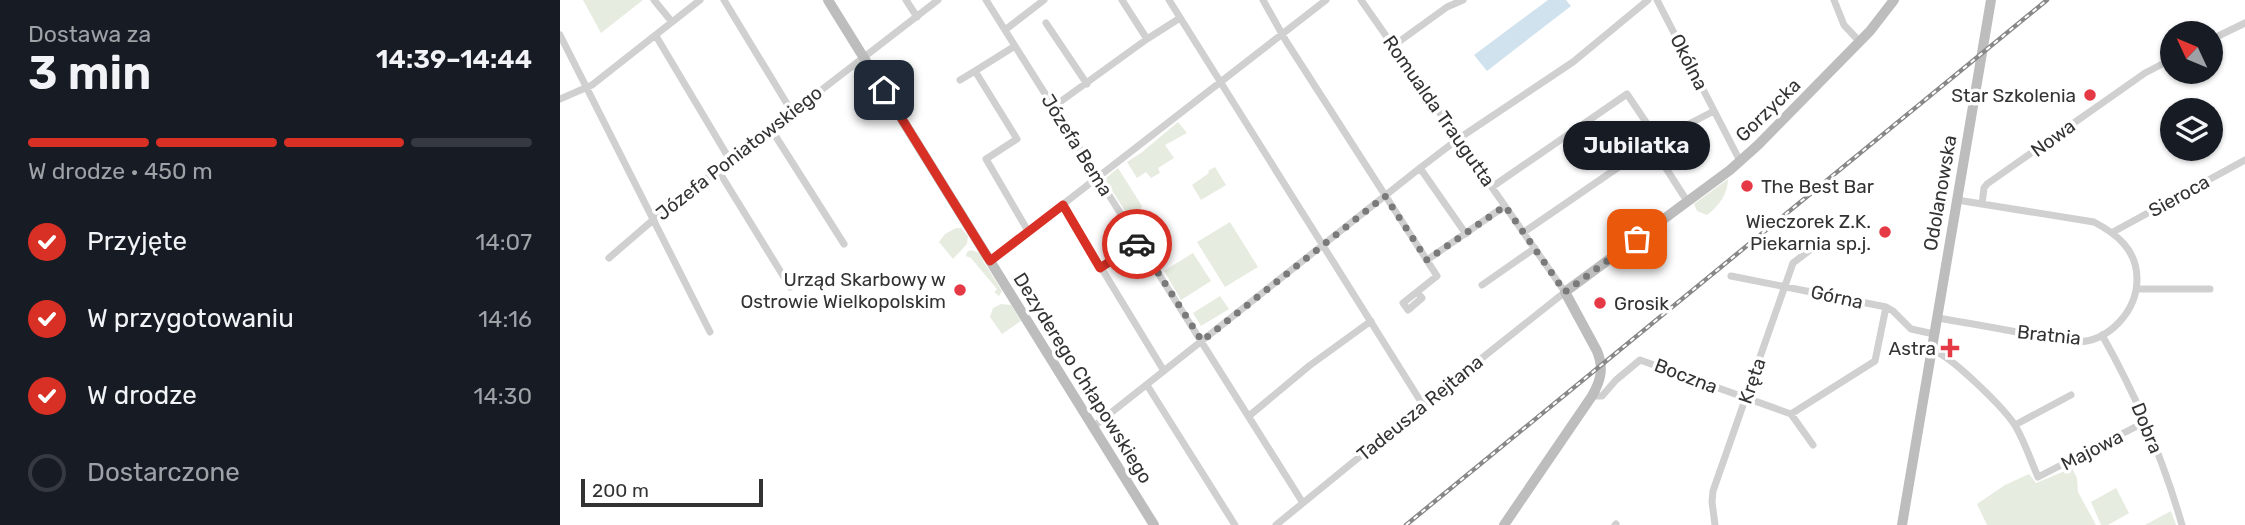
<!DOCTYPE html>
<html lang="pl">
<meta charset="utf-8">
<style>
body{margin:0;font-family:Rubik,sans-serif;background:#20242c;color:#f1f3f6;height:100vh;display:flex;flex-direction:column;font-size:26px;white-space:nowrap}
*{box-sizing:border-box;margin:0}
p{font-size:23px;color:#9ea1a6}
.icon{flex:none;width:38px;height:38px;fill:none;stroke:currentColor;stroke-width:2;stroke-linecap:round;stroke-linejoin:round}
.map{position:relative;flex:1;overflow:hidden}
.sheet{display:flex;flex-direction:column;background:#171b24;width:560px}
.sheet>*{flex:none}
.needle{width:46px;rotate:314deg}
.controls{position:absolute;left:1600px;top:21px;display:grid;gap:14px}
.controls a{display:grid;place-items:center;width:63px;height:63px;border-radius:50%;background:#171b24;box-shadow:0 2px 5px #0004;font-size:35px}
.scale{position:absolute;left:21px;bottom:18px;width:182px;box-sizing:border-box;padding-left:7px;border:4px solid #333;border-top:0;font-size:19px;line-height:24px;white-space:nowrap;color:#333;-webkit-text-stroke:5px #fff;paint-order:stroke}
.pin{position:absolute;display:grid;place-items:center;width:60px;height:60px;color:#fff;margin:-30px;border-radius:14px;box-shadow:0 4px 10px #0006}
.courier{position:absolute;display:grid;place-items:center;width:70px;height:70px;margin:-35px;border:5px solid #d93025;border-radius:50%;background:#fff;color:#222;box-shadow:0 2px 9px #0007}
.bubble{position:absolute;height:49px;border-radius:24px;background:#171b24;box-shadow:0 2px 5px #0004;font-size:23px;font-weight:600;line-height:49px;text-align:center}
.head em{font-style:normal;font-weight:600}
.head div{display:flex;flex-direction:column-reverse}
.head{display:flex;align-items:center;justify-content:space-between;height:119px;padding:0 28px}
h1{font-size:46px;font-weight:600;line-height:52px}
.bar{display:grid;grid-template-columns:repeat(4,1fr);gap:10px 7px;align-content:center;height:84px;padding:0 28px}
.bar i{height:9px;border-radius:5px;background:#363941}
.bar .active{background:#d93025}
.bar p{grid-column:span 4}
ol{padding:0 28px;list-style:none}
li{display:flex;align-items:center;gap:21px;height:77px}
li p{margin-inline-start:auto}
li .icon{padding:7px;border-radius:50%;background:#d93025;color:#fff;stroke-width:4}
li:last-child{color:#9ea1a6}
li i{width:38px;height:38px;border:4px solid #363941;border-radius:50%}
main{display:flex;flex:1;min-height:0}
.map>svg:first-child{display:block}
.green{fill:#e6ecdf}
.water{fill:#cfe2ee}
.lines{fill:none;stroke-linecap:round;stroke-linejoin:round}
.street{stroke:#d0d0d0;stroke-width:7}
.secondary{stroke:#bdbdbd;stroke-width:10}
.rail-casing{stroke:#888;stroke-width:4.5}
.rail{stroke:#fff;stroke-width:2;stroke-dasharray:5;stroke-linecap:butt}
.done{stroke:#7a7a7a;stroke-width:7;stroke-dasharray:0 12.6}
.route{stroke:#d93025;stroke-width:9}
.poi-dot{fill:#e63946;stroke:#fff;stroke-width:2.5}
.labels{text-anchor:middle;dominant-baseline:central;stroke-width:7;stroke-linejoin:round;paint-order:stroke}
.street-label{font-size:19px;fill:#333;stroke:#fff}
.poi-label{font-size:19px;fill:#333;stroke:#fff;text-anchor:end}
</style>
<main>
<section class="sheet">
<div class="head"><div><h1>3 min</h1><p>Dostawa za</p></div><em>14:39–14:44</em></div>
<div class="bar"><i class="active"></i><i class="active"></i><i class="active"></i><i></i><p>W drodze · 450 m</p></div>
<ol>
<li><svg class="icon" aria-label="check" viewBox="0 0 24 24"><path d="M5 12l5 5 9-10"/></svg>Przyjęte<p>14:07</p></li>
<li><svg class="icon" aria-label="check" viewBox="0 0 24 24"><path d="M5 12l5 5 9-10"/></svg>W przygotowaniu<p>14:16</p></li>
<li><svg class="icon" aria-label="check" viewBox="0 0 24 24"><path d="M5 12l5 5 9-10"/></svg>W drodze<p>14:30</p></li>
<li><i></i>Dostarczone</li>
</ol>
</section>
<div class="map">
<svg width="1685" height="525" viewBox="0 0 1685 525">
<rect width="100%" height="100%" fill="#fff"/>
<path class="green" d="M23,0H83L41,33Z
M300,70H304L312,82L301,90L293,76Z
M618,122L627,133L605,145L614,158L598,168L600,173L591,178L586,172L577,178L567,162L581,153Z
M655,167L666,185L641,200L632,185L649,173L648,171Z
M558,168L582,206L574,225L546,181L547,177Z
M1168,179C1168,194 1159,206 1147,215L1137,211L1134,204Z
M670,222L698,267L665,287L637,242Z
M396,228H401L408,236L407,244L393,259L379,242L385,234Z
M411,250L420,253L424,259L423,261L442,291L439,296L434,292L437,289L411,258L406,256L407,252Z
M633,253L651,281L621,300L604,271Z
M660,296L669,309L641,326L633,313Z
M441,304L451,305L461,321L442,334L430,317L433,308Z
M1512,468L1517,478L1518,492L1536,525H1427L1417,504L1445,485L1469,474L1476,483Z
M1556,488L1569,513L1548,525H1541L1531,502Z
M1611,511L1616,525H1585Z"/>
<path class="water" d="M988,0H1006L1011,6L927,71L914,55Z"/>
<g class="lines">
<path class="street" d="M94,0L112,22
M164,0L232,112
M346,0L357,17
M426,0L743,503
M562,0L587,39
M609,0L863,405
M703,0L726,41L877,276L843,303L848,310L862,298L857,292
M1097,0L1180,161
M1274,0L1284,25L1300,42
M486,23L527,84
M445,30L484,0
M0,35L150,332
M96,36L170,160
M1650,40L1685,23
M455,46L415,71L457,139L426,159L468,231
M833,46L887,7L903,0
M400,80L415,71
M0,99L32,85L140,0
M493,107L587,39L620,18
M211,129L284,244
M1091,145L1127,201
M860,168L906,234
M158,170L230,287
M932,187L1067,94L1098,140
M1422,204L1424,188L1427,184L1585,73L1612,59
M503,205L604,371
M964,232L1098,140L1154,111
M1553,232L1685,160
M49,258L93,220L378,0
M867,260L945,206
M430,261L766,0
M540,268L579,243
M1171,276L1326,307L1333,311L1351,329L1374,334
M922,285L975,248
M1577,289H1650
M1377,318C1409,323 1441,329 1473,335C1486,337 1502,342 1516,342C1549,342 1577,311 1577,279C1577,250 1557,234 1534,222L1397,200
M1542,335C1576,395 1603,459 1622,525
M1371,350C1389,353 1446,410 1456,427C1465,443 1471,461 1478,477L1585,422
M587,385L675,525
M1032,396H1042L1056,380L1080,360L1231,414L1315,361L1326,307
M1231,414L1253,445
M689,416L749,366L811,321
M1455,425L1511,395
M533,427L860,168L898,139L1013,62L1088,0
M716,525L863,405L1005,292L801,0
M1055,525L1056,524
M1155,525L1152,502L1153,491L1233,263L1254,247"/>
<path class="secondary" d="M268,0L594,525
M944,525L1032,396C1041,380 1044,368 1037,351L1005,292L1170,170L1198,145L1310,31L1334,0
M1342,525L1431,0"/>
<defs>
<path id="rail" d="M846,525L1487,0"/>
</defs>
<use href="#rail" class="rail-casing"/>
<use href="#rail" class="rail"/>
</g>
<g class="lines">
<path class="done" d="M577,244L579,243L642,341L825,196L867,260L945,206L1005,292L1077,239"/>
<path class="route" d="M324,90L430,261L503,205L540,268L577,244"/>
</g>
<g class="poi-dot">
<circle cx="1530" cy="95" r="7"/>
<circle cx="1187" cy="186" r="7"/>
<circle cx="1325" cy="232" r="7"/>
<circle cx="400" cy="290" r="7"/>
<circle cx="1040" cy="303" r="7"/>
<path d="M1386.5 337.5h7v7h7v7h-7v7h-7v-7h-7v-7h7z"/>
</g>
<g class="labels">
<g class="street-label">
<text transform="translate(1129 62) rotate(63)">Okólna</text>
<text transform="translate(1208 110) rotate(-44)">Gorzycka</text>
<text transform="translate(879 111) rotate(55)">Romualda Traugutta</text>
<text transform="translate(1493 138) rotate(-36)">Nowa</text>
<text transform="translate(517 145) rotate(58)">Józefa Bema</text>
<text transform="translate(179 153) rotate(-38)">Józefa Poniatowskiego</text>
<text transform="translate(1380 193) rotate(-80)">Odolanowska</text>
<text transform="translate(1619 196) rotate(-29)">Sieroca</text>
<text transform="translate(1277 297) rotate(12)">Górna</text>
<text transform="translate(1489 335) rotate(6)">Bratnia</text>
<text transform="translate(1126 376) rotate(21)">Boczna</text>
<text transform="translate(523 378) rotate(58)">Dezyderego Chłapowskiego</text>
<text transform="translate(1192 381) rotate(-71)">Kręta</text>
<text transform="translate(860 408) rotate(-39)">Tadeusza Rejtana</text>
<text transform="translate(1587 428) rotate(68)">Dobra</text>
<text transform="translate(1532 450) rotate(-27)">Majowa</text>
</g>
<g class="poi-label">
<text x="1516" y="95">Star Szkolenia</text>
<text x="1201" y="186" text-anchor="start">The Best Bar</text>
<text x="1311" y="221">Wieczorek Z.K.<tspan x="1311" dy="22">Piekarnia sp.j.</tspan></text>
<text x="386" y="279">Urząd Skarbowy w<tspan x="386" dy="22">Ostrowie Wielkopolskim</tspan></text>
<text x="1054" y="303" text-anchor="start">Grosik</text>
<text x="1376" y="348">Astra</text>
</g>
</g>
</svg>
<div class="controls">
<a><svg class="needle" viewBox="-14 -14 28 28"><path d="M0-13l5 13h-10z" fill="#e53935"/><path d="M0 13l5-13h-10z" fill="#9ea1a6"/></svg></a>
<a><svg class="icon" aria-label="layers" viewBox="0 0 24 24"><path d="M12 4l9 5-9 5-9-5zM3 14l9 5 9-5"/></svg></a>
</div>
<div class="scale">200 m</div>
<div class="pin" style="left:1077px;top:239px;background:#ea580c"><svg class="icon" aria-label="bag" viewBox="0 0 24 24"><path d="M5 8h14l-1 12H6zM9 8a3 3 0 0 1 6 0"/></svg></div>
<div class="pin" style="left:324px;top:90px;background:#1f2937"><svg class="icon" aria-label="home" viewBox="0 0 24 24"><path d="M3 11l9-7 9 7M6 9v11h12V9"/></svg></div>
<div class="courier" style="left:577px;top:244px"><svg class="icon" aria-label="car" viewBox="0 0 24 24"><path d="M5 17H2v-5l4-1 3-4h7l3 4 3 1v5h-3M9 17h6M6 11h13"/><circle cx="7" cy="17" r="2"/><circle cx="17" cy="17" r="2"/></svg></div>
<div class="bubble" style="left:1003px;top:121px;width:147px">Jubilatka</div>
</div>
</main>
